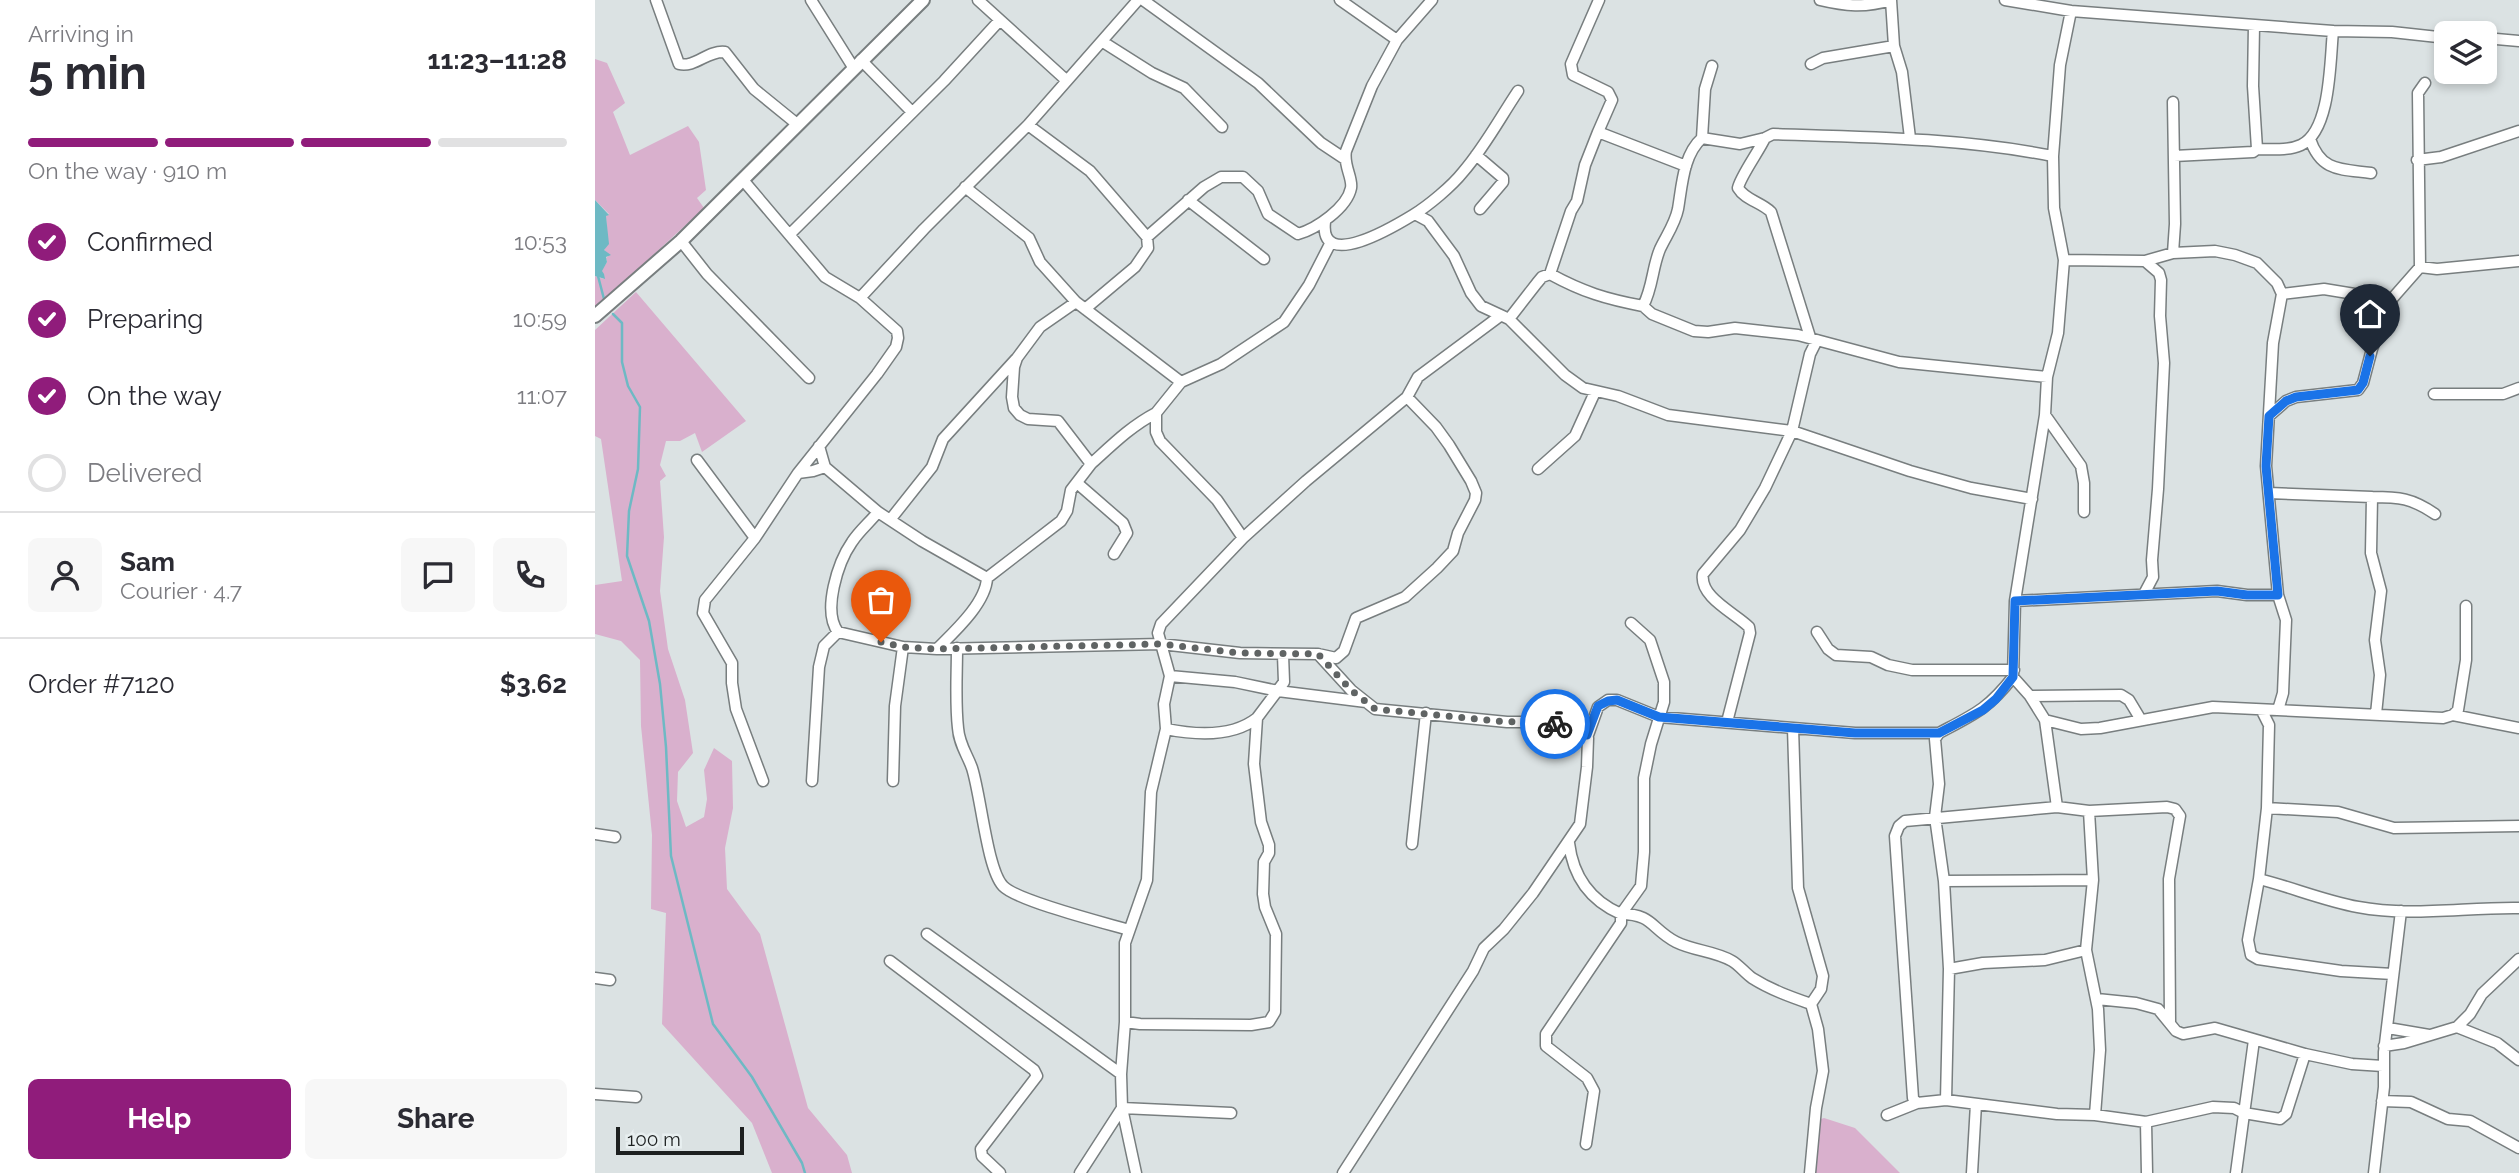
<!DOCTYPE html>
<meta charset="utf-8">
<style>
body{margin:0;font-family:Raleway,sans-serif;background:#f7f7f7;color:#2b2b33;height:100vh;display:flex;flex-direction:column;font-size:26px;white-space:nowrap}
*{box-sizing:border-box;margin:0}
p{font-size:23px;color:#7c7c81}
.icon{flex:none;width:38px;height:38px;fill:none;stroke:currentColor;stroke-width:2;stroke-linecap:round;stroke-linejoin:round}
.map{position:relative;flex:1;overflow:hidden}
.sheet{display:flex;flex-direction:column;background:#fff;width:595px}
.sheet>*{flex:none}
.fabs{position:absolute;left:1839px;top:21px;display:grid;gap:14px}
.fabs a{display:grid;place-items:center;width:63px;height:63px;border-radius:10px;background:#fff;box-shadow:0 4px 10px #0003;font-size:35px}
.scale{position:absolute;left:21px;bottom:18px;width:128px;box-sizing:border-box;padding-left:7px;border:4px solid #1d2020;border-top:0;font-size:19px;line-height:24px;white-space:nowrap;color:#1d2020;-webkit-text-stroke:5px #e8eff0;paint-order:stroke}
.pin{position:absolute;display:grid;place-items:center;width:60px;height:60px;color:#fff;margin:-72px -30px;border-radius:50% 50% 50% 0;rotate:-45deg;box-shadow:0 0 7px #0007}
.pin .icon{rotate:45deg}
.courier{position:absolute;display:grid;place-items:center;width:70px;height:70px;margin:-35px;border:5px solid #1a73e8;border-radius:50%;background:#fff;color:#222;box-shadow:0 2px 9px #0007}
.head em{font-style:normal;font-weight:700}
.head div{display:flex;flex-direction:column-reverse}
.head{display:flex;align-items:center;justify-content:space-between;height:119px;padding:0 28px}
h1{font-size:46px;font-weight:700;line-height:52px}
.bar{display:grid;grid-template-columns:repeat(4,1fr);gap:10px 7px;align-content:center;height:84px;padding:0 28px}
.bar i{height:9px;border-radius:5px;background:#e1e1e2}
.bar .selected{background:#901c7b}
.bar p{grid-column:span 4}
.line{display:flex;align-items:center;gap:18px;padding:0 28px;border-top:2px solid #e1e1e2}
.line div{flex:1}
.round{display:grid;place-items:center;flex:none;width:74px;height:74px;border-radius:10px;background:#f7f7f7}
ol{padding:0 28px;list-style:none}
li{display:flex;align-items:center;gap:21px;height:77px}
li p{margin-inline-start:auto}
li .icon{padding:7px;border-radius:50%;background:#901c7b;color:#fff;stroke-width:4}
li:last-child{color:#7c7c81}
li i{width:38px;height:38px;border:4px solid #e1e1e2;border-radius:50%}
.button{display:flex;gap:14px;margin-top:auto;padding:14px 28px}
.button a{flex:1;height:80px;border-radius:10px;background:#901c7b;color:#fff;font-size:28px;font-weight:700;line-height:80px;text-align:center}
.button a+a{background:#f7f7f7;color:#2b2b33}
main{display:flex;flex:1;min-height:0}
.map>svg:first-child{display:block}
.green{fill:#d9b0cd}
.water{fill:#6eb9c4}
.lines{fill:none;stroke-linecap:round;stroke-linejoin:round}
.stream{stroke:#6eb9c4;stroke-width:2.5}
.minor-casing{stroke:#787e7f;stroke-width:13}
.tertiary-casing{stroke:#787e7f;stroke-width:16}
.minor{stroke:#fff;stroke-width:10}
.tertiary{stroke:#fff;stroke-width:12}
.done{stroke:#606464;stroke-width:7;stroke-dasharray:0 12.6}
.route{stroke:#1a73e8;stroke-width:9}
</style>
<main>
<section class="sheet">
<div class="head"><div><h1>5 min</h1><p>Arriving in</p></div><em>11:23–11:28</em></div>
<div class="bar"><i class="selected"></i><i class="selected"></i><i class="selected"></i><i></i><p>On the way · 910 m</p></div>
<ol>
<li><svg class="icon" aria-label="check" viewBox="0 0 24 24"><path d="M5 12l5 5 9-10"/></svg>Confirmed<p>10:53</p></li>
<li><svg class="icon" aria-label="check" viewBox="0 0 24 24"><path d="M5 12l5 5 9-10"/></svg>Preparing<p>10:59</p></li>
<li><svg class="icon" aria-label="check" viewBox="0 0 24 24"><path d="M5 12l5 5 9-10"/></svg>On the way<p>11:07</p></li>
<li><i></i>Delivered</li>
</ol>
<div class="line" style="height:126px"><a class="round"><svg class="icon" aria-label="person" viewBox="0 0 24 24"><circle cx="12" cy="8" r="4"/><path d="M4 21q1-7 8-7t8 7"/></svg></a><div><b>Sam</b><p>Courier · 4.7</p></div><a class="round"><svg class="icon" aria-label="chat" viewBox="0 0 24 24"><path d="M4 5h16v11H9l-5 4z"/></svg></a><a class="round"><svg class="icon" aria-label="phone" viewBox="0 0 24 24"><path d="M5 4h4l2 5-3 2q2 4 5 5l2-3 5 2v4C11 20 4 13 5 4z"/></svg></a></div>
<div class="line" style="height:91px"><div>Order #7120</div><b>$3.62</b></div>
<div class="button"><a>Help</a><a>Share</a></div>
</section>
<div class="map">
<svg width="1924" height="1173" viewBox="0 0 1924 1173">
<rect width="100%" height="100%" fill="#dbe2e3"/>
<path class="green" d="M0,59L12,63L30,103L18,112L35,155L93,126L104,142L111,190L102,198L109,208L0,309V276L9,279L6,271L12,262L11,258L14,255L9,250L12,241L11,216L14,214L0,200Z
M41,292L151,421L107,452L100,433L85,441H71L65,465L71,476L65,481L69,537L65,591L73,649L90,700L98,753L83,772L82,801L91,827L109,817L112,799L109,770L119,748L137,761L138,808L130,848L132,889L165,934L213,1108L252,1155L257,1173H177L157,1123L67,1024L71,913L56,909L57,835L46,726L45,660L26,641L0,634V585L27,581L6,439L0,436V330Z
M1229,1118L1260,1128L1305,1173H1216L1220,1121Z"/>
<path class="water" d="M0,200L14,215L11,216L14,244L9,250L16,255L11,257L12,262L7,271L9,274L10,279L0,276Z"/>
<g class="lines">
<path class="stream" d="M3,276L9,299
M18,314L27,323V362L33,386L45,407L43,469L34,511L32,556L54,621L65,684L71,747L76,856L118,1024L157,1077L207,1163L210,1173"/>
<defs>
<path id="minor" d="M61,0L84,64C100,68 113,50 130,52L159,89L202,124
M216,0L258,67
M383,0L471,80
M548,0L663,83L726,143L750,159
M745,0L802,40
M1004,0L976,64L978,75L1013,92L1017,100L1003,132L1091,166
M1225,0C1250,6 1270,8 1296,0
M1296,0L1299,46L1307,72L1315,138
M1410,0L1476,11L1738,31L1797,32L1852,38
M1476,11L1465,65L1458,156L1459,208L1469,260L1463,333L1452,377L1450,415L1420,601L1418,677L1435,696L1450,720L1462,807L1494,811L1498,880L1491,950L1503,1009L1505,1050L1500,1115
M1890,38L1924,41
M508,42L557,73L589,88L627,127
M266,60L317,112
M1216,64L1228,58L1299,46
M433,125L495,171L552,237L553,248L540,267L490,309
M1107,138L1110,89L1117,66
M1170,138C1164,151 1145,177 1143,188C1150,200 1166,202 1176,212L1215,337
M1715,139C1726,172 1746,169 1776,173
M1662,149C1676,149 1693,151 1706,145C1736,131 1735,60 1738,31
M881,155L908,178V182L885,209
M1579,156L1658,152L1662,149L1658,86L1659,25
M1822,160L1846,157L1924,131
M148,180L230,277L265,298L302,331L303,338L301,347L282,374L203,473L160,538L110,600L108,613L137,663V683L141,709L168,781
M370,187L434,238L445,262L481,302L586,382
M593,200L669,259
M820,214L833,221L859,256L876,293L886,306L914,319L970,375L988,388L1023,396L1073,415L1197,431L1315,471L1376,488L1437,499
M730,222C724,272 800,226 818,215C833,206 857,186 868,172C889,148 905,118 923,91
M195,234L349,81L405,20
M552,237L609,187L626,177H648L663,191L673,214L703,234C721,229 752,208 756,188C758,178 748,165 751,151L777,86L802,40L837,0
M86,241L112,274L214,378
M1578,253L1580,224L1578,102
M1469,260L1550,261L1578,253L1620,251L1640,255L1662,263L1682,283L1687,294L1678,343L1671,466L1683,595L1691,620L1688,693L1683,710
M1825,267L1842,269L1924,261
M955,274L976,211L982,201L990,165L1003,132
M1687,294L1729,289L1796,300
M265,298L329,229L433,125L543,0
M914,319L942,283L947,277L955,274C988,292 1011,299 1048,306
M1452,377L1304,362L1203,335L1140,328L1113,332L1099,331L1057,314L1048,306C1058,287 1057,268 1065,249C1071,236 1080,224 1083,209C1087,186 1088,155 1107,138L1145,144L1170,138L1178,134C1272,137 1365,138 1458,156
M1839,394H1908L1924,388
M1450,415L1486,466L1489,483V512
M1674,416L1691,401L1701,397L1763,390L1768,383L1777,349L1796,300L1825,267L1823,93L1830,83
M224,446L230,467L283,512L327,541L392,578
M102,460L160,538
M496,464C517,445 536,426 561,413
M943,469L980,436L1000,392
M203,473L218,471L230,467
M482,483L528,523L532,533L519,554
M1674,493L1777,497L1776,553L1786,591L1780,640L1785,675L1781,714
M1777,497C1804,497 1817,498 1840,514
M283,512C275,522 264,531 257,542C243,562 227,611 243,632L308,647L342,649C359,632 391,603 392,578L466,521L472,511L476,490L496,464L463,421L433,419L425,415L419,408L417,397L419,367L422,358L445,327L481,302
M295,520L337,467L348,439L421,359
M648,538L622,500L565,441L561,432V413L586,382L626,364L689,322L714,285L735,244
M1549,594L1558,577L1557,560L1563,489L1569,363L1565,316L1566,280L1564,273L1550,261
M1420,601L1622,591L1652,595H1683
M1036,623L1055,640L1069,682V702L1056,744L1049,778V852L1046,886L1026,914C1058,914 1056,929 1081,942C1099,951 1120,951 1137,961C1144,965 1150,973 1157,978C1176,990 1196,997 1216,1004L1223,1029L1228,1071L1221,1108L1215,1173
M1222,632L1233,649L1241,655L1276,657L1293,665L1317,670H1419
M362,648C362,674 360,702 363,728C364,744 372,754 377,768C386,796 392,869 408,886C422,901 510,923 534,930
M342,649L566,644L645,653L723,654L741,658L749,651L761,618L810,597L842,568L858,551L863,533L880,500L881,493L876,481L854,445L841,427L812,397
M723,654L756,690L780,709L912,722H950L987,729L993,738L992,767L985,824L938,893L909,929L889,948L878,971L748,1173
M688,655L689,682L662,718L659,764L666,822L674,845V853L669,862L668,894L670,907L681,934L680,1012L674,1022L656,1025L545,1024L530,1022V943L552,880L556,792L571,729L569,704L575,676L563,633L566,624L648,538L711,481L812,397L823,377L905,316
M575,676L640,682L683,691L771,702
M1418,677C1393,709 1380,714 1344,733L1340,739L1344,784L1340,817L1349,881L1354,969L1351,1100L1322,1103L1318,1098L1300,836L1304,826L1310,821L1462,807
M1435,696L1526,695L1534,700L1546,720
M1667,711L1674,725L1672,808L1664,879L1653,940L1656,955L1663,959L1746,971L1798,974
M1858,715L1863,710L1871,660V606
M1450,720L1486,729L1505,728L1618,707L1848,718L1858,715L1924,728
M1132,722L1155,633L1154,627C1140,613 1104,597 1108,574L1145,530L1170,488L1197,431L1215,354L1222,340
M1198,728L1203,888L1228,976L1226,989L1216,1004
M571,729C601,735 638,737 662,718
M993,735L1003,707L1013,700H1022L1064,717L1260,733H1344
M217,781L224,667L229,646L243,632
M298,781L300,706L308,647
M1672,808L1743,812L1799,828L1924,826
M1494,811L1572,807L1580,809L1585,816L1574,879L1575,1022
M0,834L20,837
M974,843C978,876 994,900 1026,914V923L951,1034V1046L992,1078L999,1091L991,1144
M817,844L831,713
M1664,879C1696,887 1730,901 1763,907C1815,917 1871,907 1924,908
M1349,881L1498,880
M332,934L526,1074
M295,961L439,1070L442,1076L386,1149L387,1156L405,1173
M1354,969L1388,963L1450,960L1491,950
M0,978L15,980
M1502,999L1541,1003L1563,1009L1581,1031L1588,1034L1620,1028L1710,1054L1757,1064L1788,1066
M530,1022L526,1074L527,1108L541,1173
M1862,1027L1902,1043L1924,1060
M1793,1028L1834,1035
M1789,1046L1809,1043L1862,1027L1875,1014L1887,994L1924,959
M0,1094L41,1097
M1351,1100L1462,1114L1500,1115L1551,1122
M1787,1101L1816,1102L1853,1119L1875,1121L1924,1148
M1292,1115L1322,1103
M485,1173L527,1108L636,1113
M1377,1173L1381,1104
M1552,1173L1551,1122L1618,1107L1639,1108L1649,1113L1685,1119L1691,1114L1710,1054
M1641,1173L1659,1040
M1779,1173L1789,1087V1052L1806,911"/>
<path id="tertiary" d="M0,316L86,241L328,0"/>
</defs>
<use href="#minor" class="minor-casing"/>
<use href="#tertiary" class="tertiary-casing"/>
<use href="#minor" class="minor"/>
<use href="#tertiary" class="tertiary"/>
</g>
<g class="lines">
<path class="done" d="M286,642L308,647L342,649L566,644L645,653L723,654L756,690L780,709L912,722L937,721L960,724"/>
<path class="route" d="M960,724L987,729L992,735L1003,706L1013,701L1022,700L1064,717L1260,733H1344L1388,710L1401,699L1418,677L1420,601L1622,591L1652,595H1683L1671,466L1674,416L1691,401L1701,397L1763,390L1768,383L1775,356"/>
</g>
</svg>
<div class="fabs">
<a><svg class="icon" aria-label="layers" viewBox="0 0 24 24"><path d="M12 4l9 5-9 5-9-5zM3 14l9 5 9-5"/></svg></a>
</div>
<div class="scale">100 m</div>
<div class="pin" style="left:286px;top:642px;background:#ea580c"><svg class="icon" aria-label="bag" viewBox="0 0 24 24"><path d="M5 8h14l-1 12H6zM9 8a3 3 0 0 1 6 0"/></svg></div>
<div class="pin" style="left:1775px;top:356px;background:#1f2937"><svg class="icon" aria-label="home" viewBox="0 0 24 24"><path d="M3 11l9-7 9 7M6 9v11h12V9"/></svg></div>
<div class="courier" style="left:960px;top:724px"><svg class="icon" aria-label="bike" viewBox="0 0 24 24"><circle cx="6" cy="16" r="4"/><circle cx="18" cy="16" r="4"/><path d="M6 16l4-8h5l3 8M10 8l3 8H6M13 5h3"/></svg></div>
</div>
</main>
